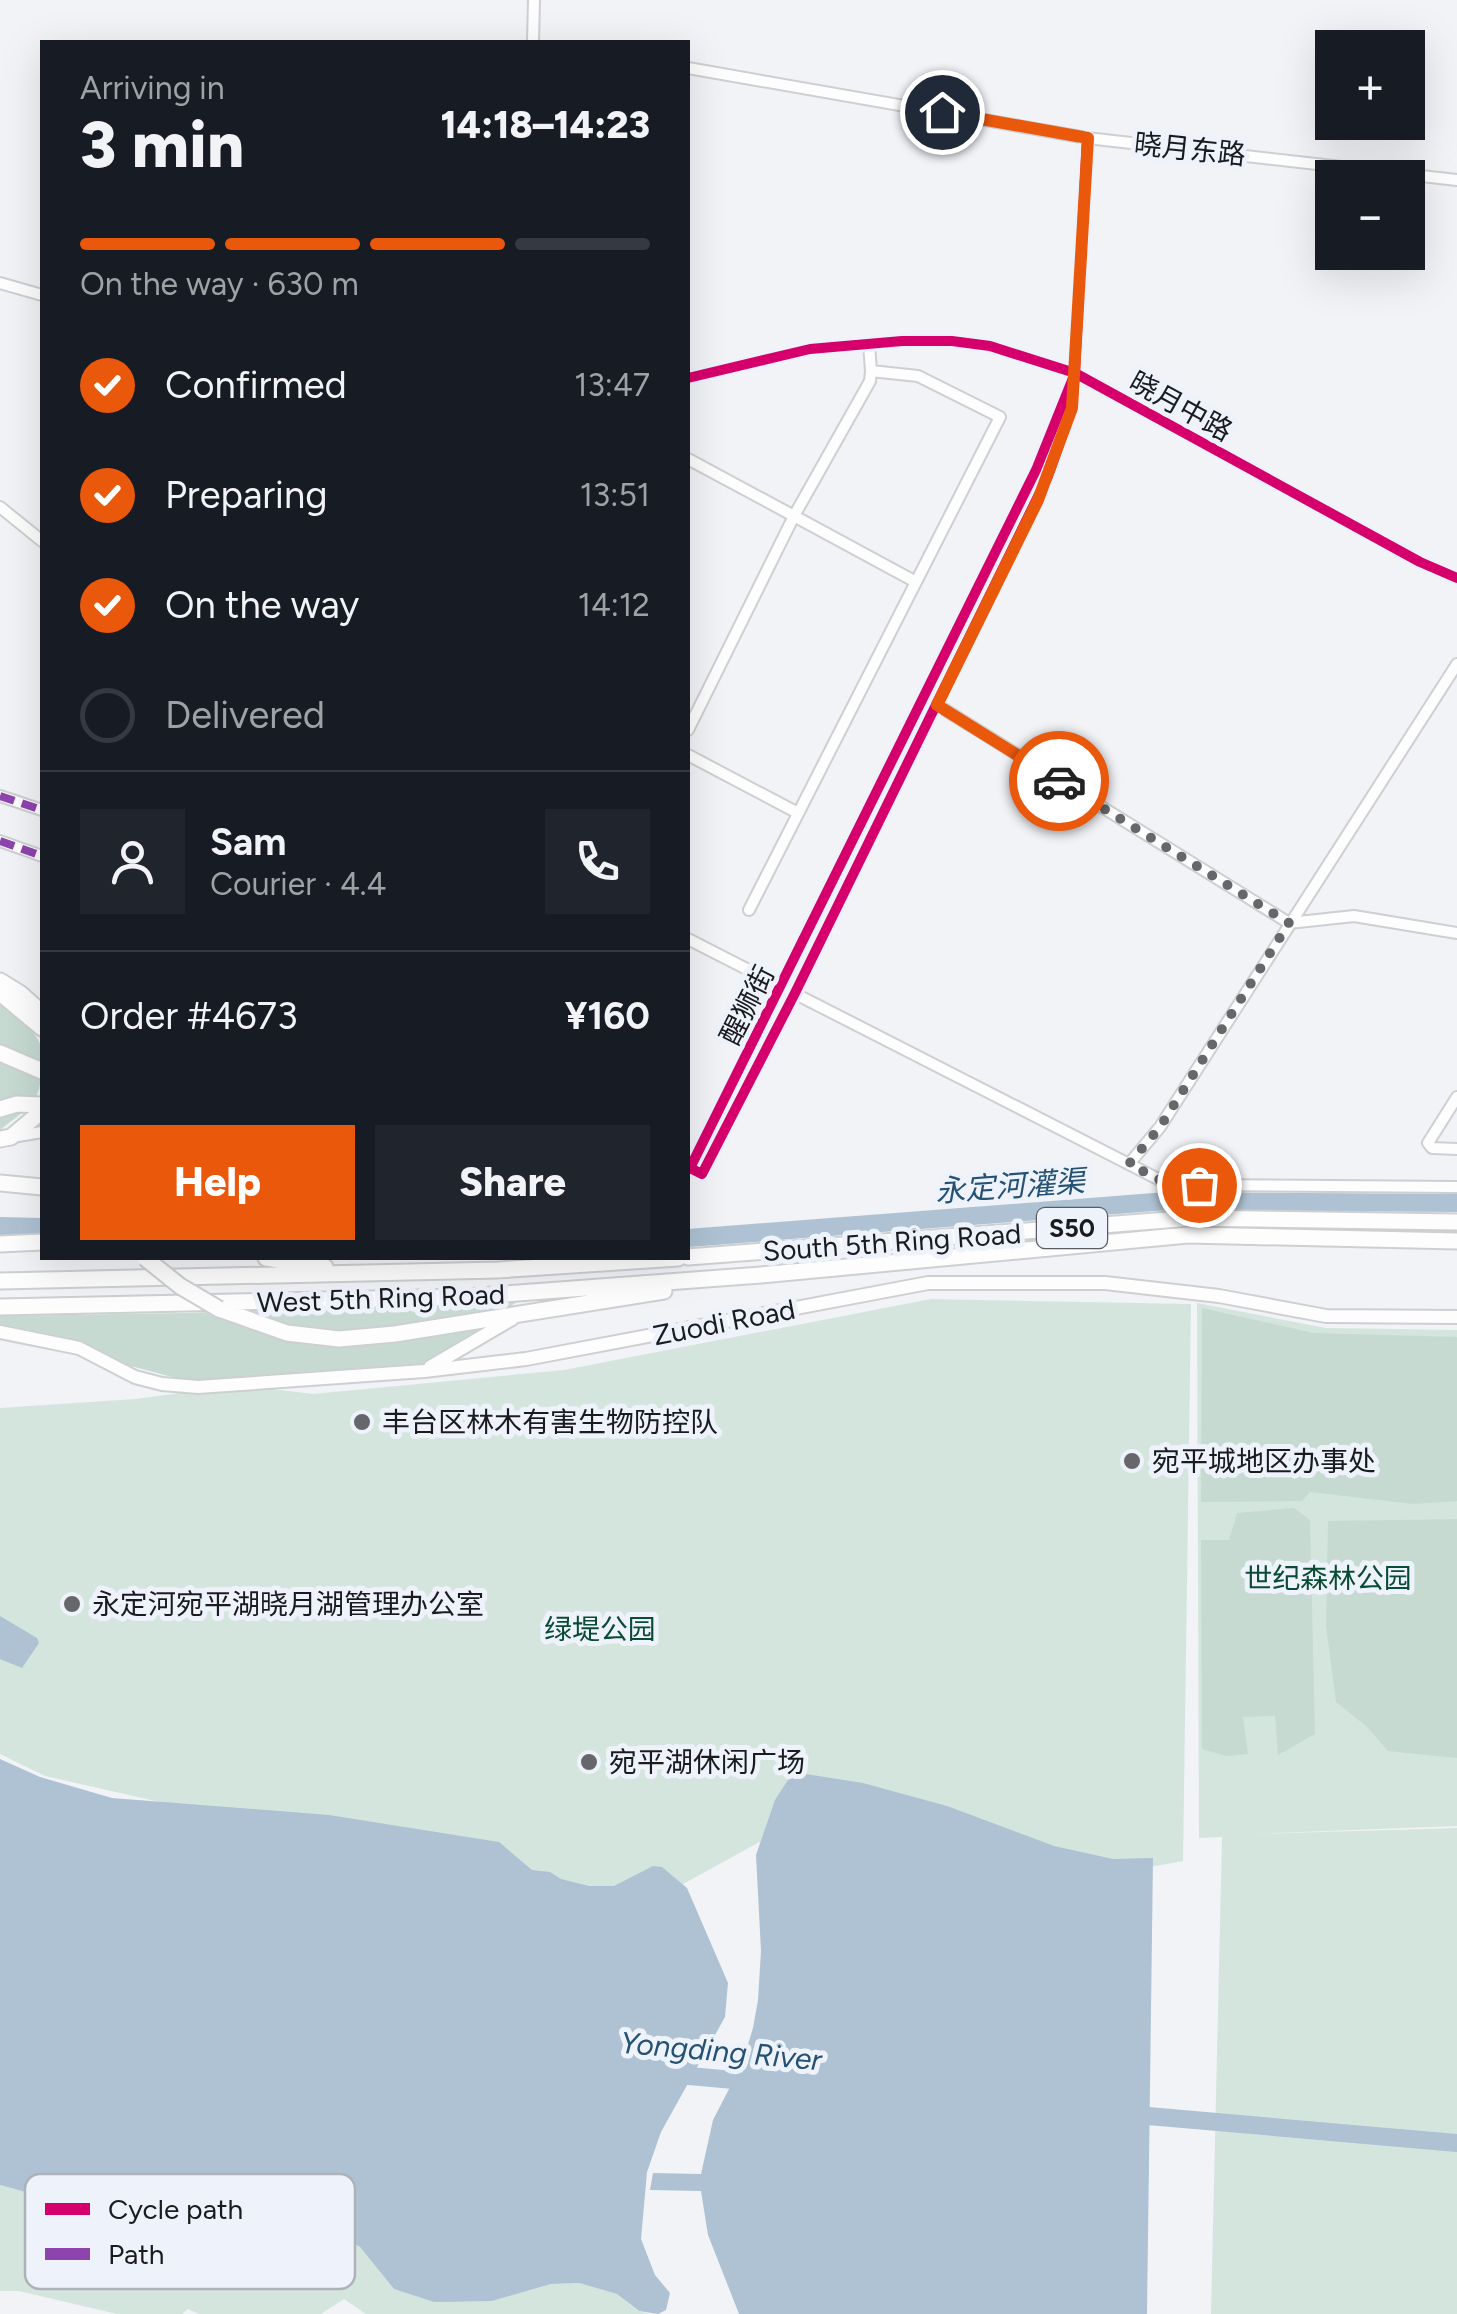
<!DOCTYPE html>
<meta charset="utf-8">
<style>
body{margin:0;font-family:Figtree,"Noto Sans SC",sans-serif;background:#20242c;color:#f1f3f6;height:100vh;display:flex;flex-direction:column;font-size:38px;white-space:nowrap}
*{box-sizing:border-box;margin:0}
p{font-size:32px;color:#9ea1a6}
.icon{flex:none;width:55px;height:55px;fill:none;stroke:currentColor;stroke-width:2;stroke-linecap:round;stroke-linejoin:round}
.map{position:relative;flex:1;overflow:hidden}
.sheet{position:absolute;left:40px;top:40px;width:650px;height:1220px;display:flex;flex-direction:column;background:#171b24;border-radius:0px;box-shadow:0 10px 40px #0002}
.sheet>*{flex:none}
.buttons{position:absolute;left:1315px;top:30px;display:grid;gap:20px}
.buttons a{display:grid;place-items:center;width:110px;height:110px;border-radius:0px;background:#171b24;box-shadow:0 10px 40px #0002;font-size:50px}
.pin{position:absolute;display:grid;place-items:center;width:85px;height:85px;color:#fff;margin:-42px;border:5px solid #fff;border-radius:50%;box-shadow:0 2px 10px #0007}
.courier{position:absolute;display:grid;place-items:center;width:100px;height:100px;margin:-50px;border:8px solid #ea580c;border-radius:50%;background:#fff;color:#222;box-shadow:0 2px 12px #0007}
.head em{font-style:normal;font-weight:800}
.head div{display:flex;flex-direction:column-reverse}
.head{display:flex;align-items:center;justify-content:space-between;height:170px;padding:0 40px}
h1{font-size:65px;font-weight:800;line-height:75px}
.bar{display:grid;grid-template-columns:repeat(4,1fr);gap:15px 10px;align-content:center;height:120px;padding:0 40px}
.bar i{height:12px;border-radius:8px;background:#363941}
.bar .active{background:#ea580c}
.bar p{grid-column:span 4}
.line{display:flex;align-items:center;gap:25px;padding:0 40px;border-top:2px solid #363941}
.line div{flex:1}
.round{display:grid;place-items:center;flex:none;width:105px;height:105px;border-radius:0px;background:#20242c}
ol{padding:0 40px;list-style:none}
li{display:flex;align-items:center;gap:30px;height:110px}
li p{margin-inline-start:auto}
li .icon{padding:10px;border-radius:50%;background:#ea580c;color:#fff;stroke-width:4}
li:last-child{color:#9ea1a6}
li i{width:55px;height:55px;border:5px solid #363941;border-radius:50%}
.action{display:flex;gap:20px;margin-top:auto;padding:20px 40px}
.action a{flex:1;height:115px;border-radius:0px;background:#ea580c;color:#fff;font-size:40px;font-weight:800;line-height:115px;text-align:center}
.action a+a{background:#20242c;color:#f1f3f6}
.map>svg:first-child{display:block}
.green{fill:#d4e5de}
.forest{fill:#c6dad2}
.water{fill:#aec2d3}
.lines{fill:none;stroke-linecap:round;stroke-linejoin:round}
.river{stroke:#aec2d3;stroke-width:18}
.minor-casing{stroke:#cdcfd1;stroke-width:14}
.major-casing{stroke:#cdcfd1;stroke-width:16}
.highway-casing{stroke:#cdcfd1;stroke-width:19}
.minor{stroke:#fdfdfe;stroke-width:10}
.major{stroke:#fdfdfe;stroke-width:12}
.highway{stroke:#fdfdfe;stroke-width:15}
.highway-bridge-casing{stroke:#cdcfd1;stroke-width:19;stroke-linecap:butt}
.highway-bridge{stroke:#fdfdfe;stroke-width:15}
.quiet{stroke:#8e44ad;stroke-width:8;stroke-dasharray:15 8;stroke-linecap:butt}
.cycleway-casing{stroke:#eef2fa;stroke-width:16}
.cycleway{stroke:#d6006c;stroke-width:10}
.done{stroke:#65676a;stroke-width:10;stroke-dasharray:0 18}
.route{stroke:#ea580c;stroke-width:12}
.poi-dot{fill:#65676a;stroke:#eef2fa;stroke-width:4}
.labels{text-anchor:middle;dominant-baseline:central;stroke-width:10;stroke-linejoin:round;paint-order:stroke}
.shield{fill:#eef2fa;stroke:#5a5c60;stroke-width:2.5}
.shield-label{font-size:25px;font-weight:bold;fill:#1a1b1e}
.street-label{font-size:28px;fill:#1a1b1e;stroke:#eef2fa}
.poi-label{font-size:28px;fill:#1a1b1e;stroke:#eef2fa;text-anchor:start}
.park-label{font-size:28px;fill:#094c33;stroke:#eef2fa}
.water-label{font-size:30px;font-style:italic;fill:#245174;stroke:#eef2fa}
.key{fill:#eef2fa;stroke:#aeb2b8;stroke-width:2.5}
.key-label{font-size:28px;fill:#1a1b1e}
</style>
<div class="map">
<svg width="1457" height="2314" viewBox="0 0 1457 2314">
<rect width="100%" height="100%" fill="#f1f3f7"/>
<path class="green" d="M931,1299L1191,1304L1183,1861L1061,1883L821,1808L665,1894L514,1890L355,1846L45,1776L0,1754V1408L135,1399L241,1385L313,1394L564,1370Z
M1197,1303L1326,1328L1457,1330V1826L1251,1834L1457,1828V2314H1211L1222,1837L1199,1838Z
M0,2185L95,2211L220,2225L275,2216L323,2226L360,2247L394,2289L492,2301L551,2284L579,2283L617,2294L638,2311L650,2314H366L344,2299L321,2314H199L188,2309L182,2314H117L19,2291H0Z"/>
<path class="forest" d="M0,1003C16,1015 35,1029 42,1048C42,1099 40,1099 0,1130Z
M518,1301L475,1332L418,1366L191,1382L127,1365L79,1341L28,1330L0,1328V1316L185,1313Z
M1202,1308L1314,1333L1457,1337V1501L1413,1504L1310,1492L1302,1501L1201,1502Z
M1294,1508L1310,1520L1315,1734L1278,1755L1275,1716L1243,1717L1248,1754L1226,1756L1202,1749L1201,1540H1229L1237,1513Z
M1457,1519V1758L1388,1751L1367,1727L1336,1702L1326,1626L1328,1521Z"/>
<path class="water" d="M0,1616L37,1638L39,1643L22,1668L0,1659Z
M0,1759L40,1777L112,1798L329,1815L499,1842L532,1870L550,1872L561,1879L589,1886H614L653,1866L662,1867L687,1888L728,1983L725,2017L661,2132L647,2172L641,2239L655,2275L670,2293L666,2310L658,2314L639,2311L617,2294L579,2283L551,2284L492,2301L434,2302L394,2289L360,2247L322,2226L275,2216L220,2226L95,2211L0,2185Z
M793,1772L863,1783L947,1806L1054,1846L1113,1859L1153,1858L1147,2314H739L708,2235L701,2191L650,2190L653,2173L701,2174L713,2120L742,2064L753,2028L758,2000L761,1951L756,1855L775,1800Z"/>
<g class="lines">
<path class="river" d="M0,1226L42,1227
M688,1238L1167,1201L1457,1203
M667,2074L756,2082
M1125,2114L1457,2143"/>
<defs>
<path id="minor" d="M533,42L534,0
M688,68L1087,138L1457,180
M0,283L42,295
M871,371L870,381L794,516L916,582
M1075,373L1036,470L690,1168L702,1174L795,993L1048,476L1072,408L1075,373L1087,138
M688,378L810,349L902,341H952L990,346L1075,373L1420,562L1457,578
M688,459L794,516L688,730
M0,507L42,541
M934,703L1289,923L1354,916L1457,933
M688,755L798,813
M0,796L42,810
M0,841L42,856
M749,910L1000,417L918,376L871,371L869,344
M688,939L1160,1180L1199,1185L1457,1187
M1457,1097L1428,1143L1432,1148L1457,1149
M12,1137L42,1132
M1129,1164L1160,1127L1457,664"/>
<path id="major" d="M0,1332L79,1348L135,1377L162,1384L198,1387L424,1371L526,1359L928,1283H1105L1219,1296L1326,1316L1457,1317
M430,1367L512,1319"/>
<path id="highway" d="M0,981L21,994L42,1013
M0,993L42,1028
M0,1053L42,1071
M0,1109L17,1104L42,1105
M0,1139L11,1137L42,1111
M0,1183L42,1187
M0,1244L42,1242
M688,1257L1193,1218L1457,1222
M266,1258L325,1267
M0,1281L498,1270L678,1258
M0,1307L465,1297L761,1275L1188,1235L1457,1241
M219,1309L287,1333L339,1339L395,1334L664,1291"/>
</defs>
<use href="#minor" class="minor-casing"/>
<use href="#major" class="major-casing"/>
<use href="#highway" class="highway-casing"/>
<use href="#minor" class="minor"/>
<use href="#major" class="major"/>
<use href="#highway" class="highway"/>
<defs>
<path id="highway-bridge" d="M145,1258L180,1286L219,1309"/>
</defs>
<use href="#highway-bridge" class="highway-bridge-casing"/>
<use href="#highway-bridge" class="highway-bridge"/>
<path class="quiet" d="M0,796L42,810
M0,841L42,856"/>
<defs>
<path id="cycleway" d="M1075,373L1036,470L690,1168L702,1174L795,993L1048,476L1072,408L1075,373L1087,138
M688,378L810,349L902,341H952L990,346L1075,373L1420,562L1457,578"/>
</defs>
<use href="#cycleway" class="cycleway-casing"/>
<use href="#cycleway" class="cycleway"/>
</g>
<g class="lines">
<path class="done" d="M1059,781L1289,923L1160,1127L1129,1164L1160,1180L1199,1185"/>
<path class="route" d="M942,112L1088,138L1072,408L1038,500L937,705L1059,781"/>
</g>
<g class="poi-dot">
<circle cx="362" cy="1422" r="10"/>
<circle cx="1132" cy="1461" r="10"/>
<circle cx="72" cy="1604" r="10"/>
<circle cx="589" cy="1762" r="10"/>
</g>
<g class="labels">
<rect class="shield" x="1037" y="1208" width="70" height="40" rx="8"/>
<g class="shield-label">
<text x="1072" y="1228">S50</text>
</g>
<g class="street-label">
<text transform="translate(1190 149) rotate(6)">晓月东路</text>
<text transform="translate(1181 406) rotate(29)">晓月中路</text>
<text transform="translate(747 1005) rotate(-63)">醒狮街</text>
<text transform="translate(892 1242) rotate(-4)">South 5th Ring Road</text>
<text transform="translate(381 1298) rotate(-2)">West 5th Ring Road</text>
<text transform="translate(724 1322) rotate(-11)">Zuodi Road</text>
</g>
<g class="poi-label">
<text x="382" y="1422">丰台区林木有害生物防控队</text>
<text x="1152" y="1461">宛平城地区办事处</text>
<text x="92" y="1604">永定河宛平湖晓月湖管理办公室</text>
<text x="609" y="1762">宛平湖休闲广场</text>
</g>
<g class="park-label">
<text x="1328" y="1578">世纪森林公园</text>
<text x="600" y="1629">绿堤公园</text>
</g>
<g class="water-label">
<text transform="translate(1010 1186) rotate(-4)">永定河灌渠</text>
<text transform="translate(721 2051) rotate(5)">Yongding River</text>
</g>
</g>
<rect x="25" y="2174" width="330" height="115" rx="15" class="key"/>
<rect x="45" y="2203" width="45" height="12" fill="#d6006c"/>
<rect x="45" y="2248" width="45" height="12" fill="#8e44ad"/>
<g class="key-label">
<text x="108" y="2219">Cycle path</text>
<text x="108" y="2264">Path</text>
</g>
</svg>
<div class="buttons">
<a>+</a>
<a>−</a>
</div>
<div class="pin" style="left:1199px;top:1185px;background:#ea580c"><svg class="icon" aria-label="bag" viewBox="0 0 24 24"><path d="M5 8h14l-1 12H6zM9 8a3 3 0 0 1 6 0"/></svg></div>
<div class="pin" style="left:942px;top:112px;background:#1f2937"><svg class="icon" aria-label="home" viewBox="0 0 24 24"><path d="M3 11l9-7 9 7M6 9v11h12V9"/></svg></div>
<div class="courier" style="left:1059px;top:781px"><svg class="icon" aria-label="car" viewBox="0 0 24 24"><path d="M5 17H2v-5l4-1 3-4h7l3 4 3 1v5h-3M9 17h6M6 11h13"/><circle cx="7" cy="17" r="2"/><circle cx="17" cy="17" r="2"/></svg></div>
<section class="sheet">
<div class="head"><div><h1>3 min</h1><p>Arriving in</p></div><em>14:18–14:23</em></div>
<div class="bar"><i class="active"></i><i class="active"></i><i class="active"></i><i></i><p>On the way · 630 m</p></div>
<ol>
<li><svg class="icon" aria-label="check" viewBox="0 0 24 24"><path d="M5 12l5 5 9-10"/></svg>Confirmed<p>13:47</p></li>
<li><svg class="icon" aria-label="check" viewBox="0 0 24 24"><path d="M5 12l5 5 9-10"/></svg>Preparing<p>13:51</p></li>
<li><svg class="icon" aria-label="check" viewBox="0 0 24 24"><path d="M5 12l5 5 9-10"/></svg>On the way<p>14:12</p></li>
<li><i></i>Delivered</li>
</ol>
<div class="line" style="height:180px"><a class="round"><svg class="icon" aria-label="person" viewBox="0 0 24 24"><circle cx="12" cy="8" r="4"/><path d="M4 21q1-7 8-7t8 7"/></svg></a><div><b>Sam</b><p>Courier · 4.4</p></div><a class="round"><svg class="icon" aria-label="phone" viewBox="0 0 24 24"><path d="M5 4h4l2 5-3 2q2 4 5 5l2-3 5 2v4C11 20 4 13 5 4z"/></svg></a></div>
<div class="line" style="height:130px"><div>Order #4673</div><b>¥160</b></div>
<div class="action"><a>Help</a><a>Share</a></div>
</section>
</div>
